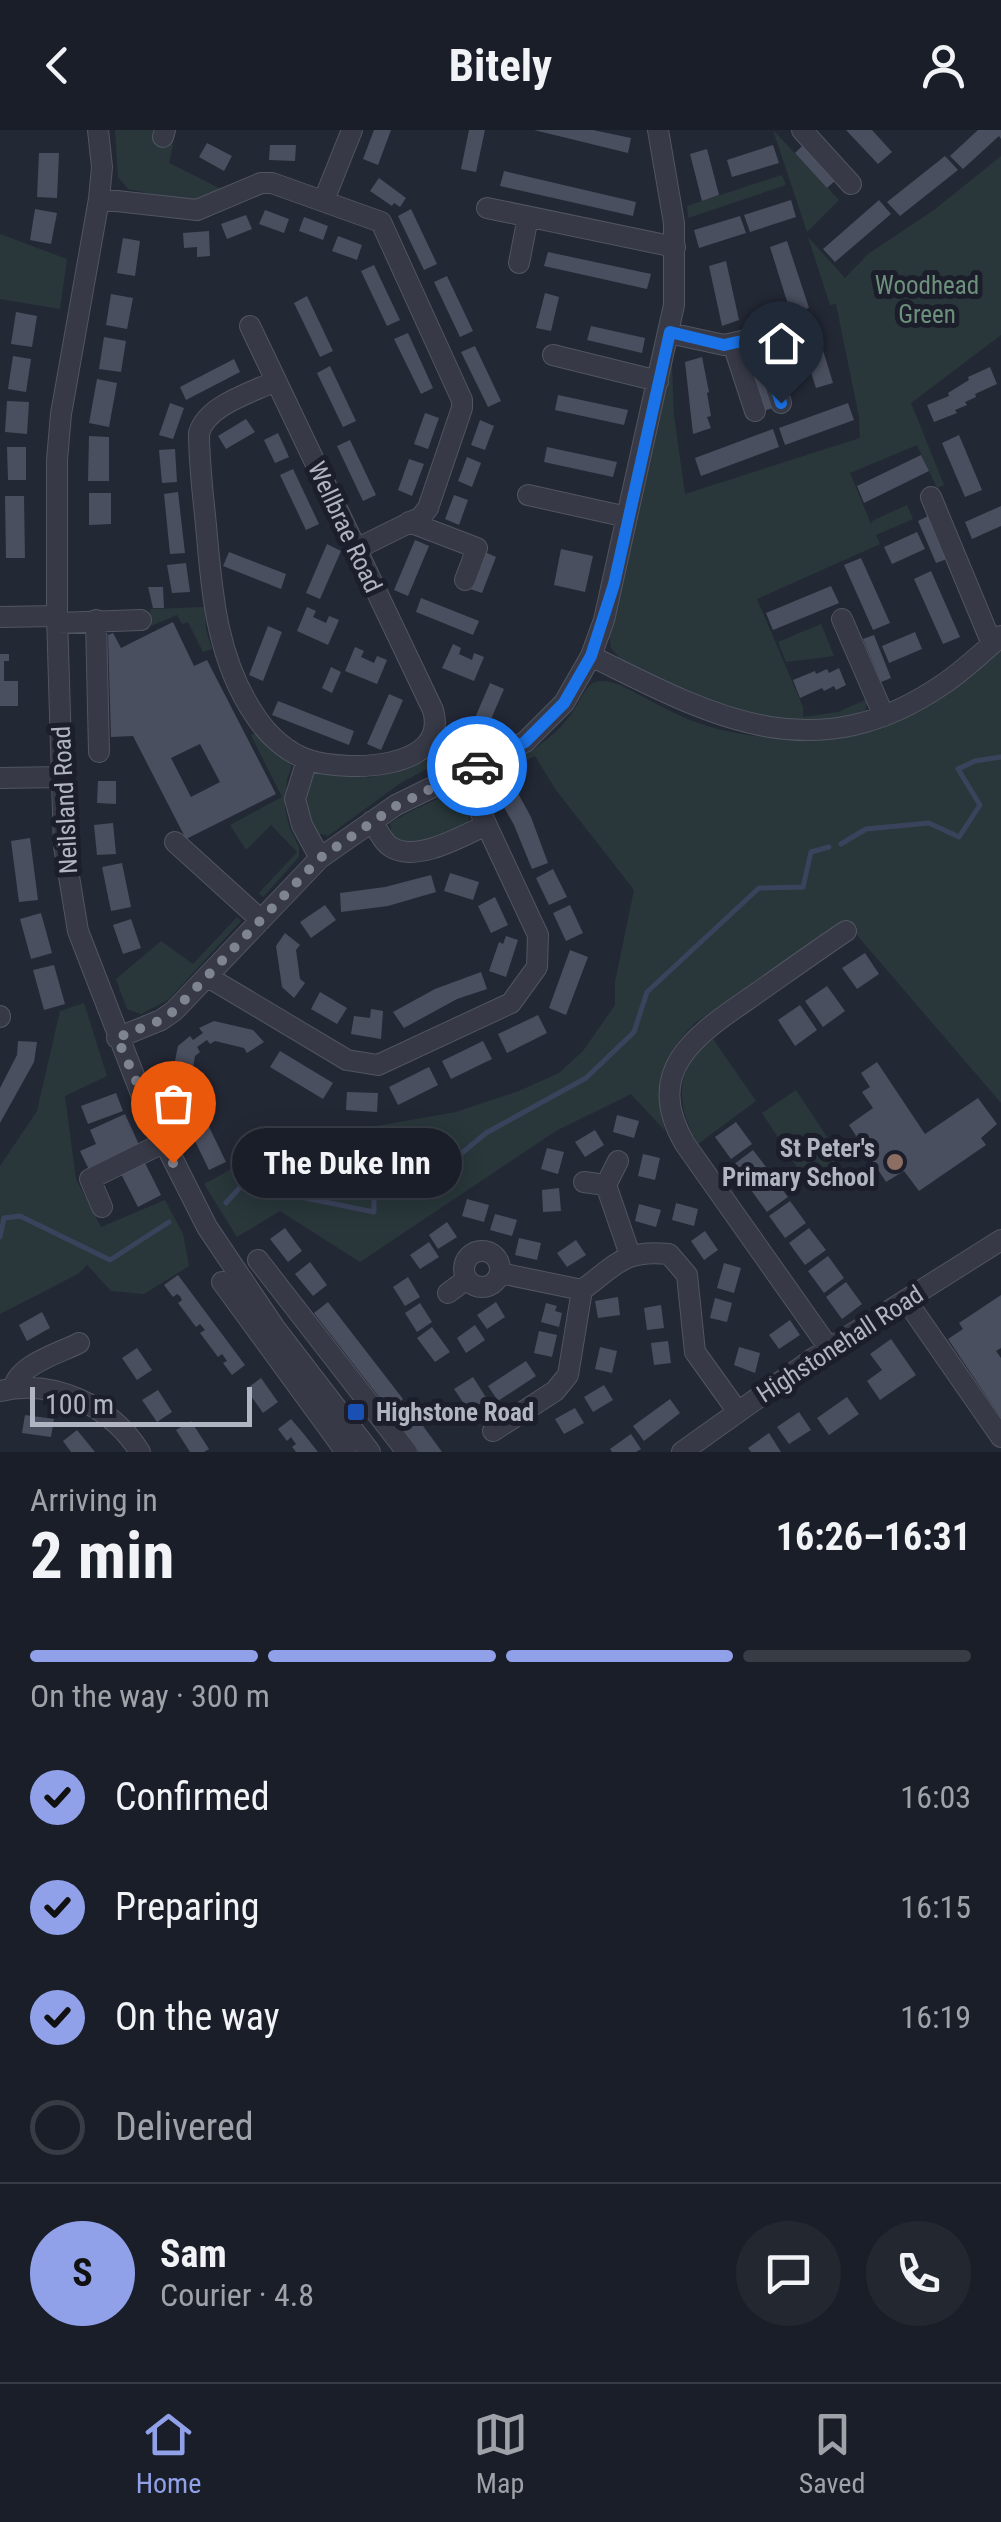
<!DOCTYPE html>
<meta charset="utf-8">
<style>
body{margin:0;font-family:"Roboto Condensed",sans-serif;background:#232730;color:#f1f3f6;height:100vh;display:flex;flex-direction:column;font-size:38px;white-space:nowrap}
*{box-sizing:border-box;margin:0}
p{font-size:32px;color:#9fa2a8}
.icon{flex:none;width:55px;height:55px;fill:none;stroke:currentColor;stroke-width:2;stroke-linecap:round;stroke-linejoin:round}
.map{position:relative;height:1322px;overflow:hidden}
.sheet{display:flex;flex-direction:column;background:#1a1e28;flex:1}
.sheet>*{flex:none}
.scale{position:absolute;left:30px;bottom:25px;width:222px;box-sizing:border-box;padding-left:10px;border:5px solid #b1b5c2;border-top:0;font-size:28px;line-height:35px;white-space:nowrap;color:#b1b5c2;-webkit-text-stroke:8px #1c1f2b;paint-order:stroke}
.pin{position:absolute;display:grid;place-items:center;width:85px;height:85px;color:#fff;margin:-102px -42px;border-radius:50% 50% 50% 0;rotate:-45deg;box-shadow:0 0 10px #0007}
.pin .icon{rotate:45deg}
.courier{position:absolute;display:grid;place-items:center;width:100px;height:100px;margin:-50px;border:8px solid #1a73e8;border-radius:50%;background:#fff;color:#222;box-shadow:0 2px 12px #0007}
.bubble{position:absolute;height:70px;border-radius:35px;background:#1a1e28;box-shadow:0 5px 25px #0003,0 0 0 2px #383c45;font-size:32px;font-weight:700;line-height:70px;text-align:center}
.head em{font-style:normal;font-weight:700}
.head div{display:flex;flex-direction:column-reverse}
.head{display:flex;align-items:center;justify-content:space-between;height:170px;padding:0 30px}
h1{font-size:65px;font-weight:700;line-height:75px}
.bar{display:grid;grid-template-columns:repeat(4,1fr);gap:15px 10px;align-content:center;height:120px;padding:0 30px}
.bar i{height:12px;border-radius:8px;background:#383c45}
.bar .selected{background:#90a1e9}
.bar p{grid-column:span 4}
.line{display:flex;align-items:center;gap:25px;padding:0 30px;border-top:2px solid #383c45}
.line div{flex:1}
.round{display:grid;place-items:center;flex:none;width:105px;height:105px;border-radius:52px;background:#232730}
ol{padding:0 30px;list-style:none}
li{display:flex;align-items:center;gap:30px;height:110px}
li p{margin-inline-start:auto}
li .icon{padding:10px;border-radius:50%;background:#90a1e9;color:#111;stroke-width:4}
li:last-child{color:#9fa2a8}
li i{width:55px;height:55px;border:5px solid #383c45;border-radius:50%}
header{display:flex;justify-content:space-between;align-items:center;height:130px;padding:0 30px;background:#1a1e28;font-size:45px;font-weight:700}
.tabs{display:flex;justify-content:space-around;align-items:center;height:140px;border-top:2px solid #383c45;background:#1a1e28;font-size:28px;color:#9fa2a8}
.tabs a{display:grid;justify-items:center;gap:5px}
.tabs .selected{color:#90a1e9}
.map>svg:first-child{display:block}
.green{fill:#29373a}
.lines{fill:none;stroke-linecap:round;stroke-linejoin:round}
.stream{stroke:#3b435c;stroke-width:5}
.building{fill:#4a4f5f;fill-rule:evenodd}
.minor-casing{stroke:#515561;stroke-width:22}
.minor{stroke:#373a46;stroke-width:20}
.done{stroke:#7f8491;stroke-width:10;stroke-dasharray:0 18}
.route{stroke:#1a73e8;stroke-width:12}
.education-dot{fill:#8d6e63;stroke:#1c1f2b;stroke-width:4}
.transit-dot{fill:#1a4fb4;stroke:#1c1f2b;stroke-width:4}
.labels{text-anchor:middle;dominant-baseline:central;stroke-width:10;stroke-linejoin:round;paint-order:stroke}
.park-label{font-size:25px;fill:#6c907b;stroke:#1c1f2b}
.street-label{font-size:25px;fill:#b1b5c2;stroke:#1c1f2b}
.poi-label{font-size:25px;font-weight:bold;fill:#b1b5c2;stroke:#1c1f2b;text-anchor:end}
</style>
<header><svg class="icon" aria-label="back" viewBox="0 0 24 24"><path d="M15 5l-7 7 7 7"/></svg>Bitely<svg class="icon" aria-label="person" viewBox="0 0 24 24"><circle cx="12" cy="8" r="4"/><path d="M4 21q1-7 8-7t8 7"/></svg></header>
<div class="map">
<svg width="1001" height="1322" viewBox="0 0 1001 1322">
<rect width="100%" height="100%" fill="#232835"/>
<path class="green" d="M115,0H156L154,8L173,15L169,33L221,59L194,73L128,59L118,47Z
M773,0L839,70L807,102Z
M1001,26V205L911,273L944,355L937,358L917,315L850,343L871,394L872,391L907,375L913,389L876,405L880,414L757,469L803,577V587L838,582L869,568L865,580C854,587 842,588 828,589C751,599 689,562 621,530L611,518L609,504L672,234L674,286L685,364L860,308L859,287L836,174L830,175L808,107L845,148L868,124L934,80Z
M782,45L786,55L688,88L687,76Z
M0,104L67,129L60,179L0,169Z
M205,477L206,500L212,519L203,522L188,492L182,494L177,485L151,496L150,479Z
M821,494L834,526L786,532L778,512Z
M1001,519V973L844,790L695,893C661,927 653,955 665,1001L631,964L556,1001L360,1132L280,1081L237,1107L204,1054L237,1036L249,1023L309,1008L456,982L519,961L559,943L583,921L615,875V852L634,760L556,660L535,626L472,656L462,664L470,689C455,707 428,710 405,715L392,707L390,693C445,660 540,634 574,580C588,557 589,544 620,555C647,568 675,586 704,595C783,619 870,614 941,568C962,554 982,535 1001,519Z
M452,598L462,631L439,641L427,639L402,652L328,706L314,702L303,675L312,645L320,642L363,644L368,648L408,638L409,631L434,620Z
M256,603L292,636L287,649L285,679L290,699L299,717V727L263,767L259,763L297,722L271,695L246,720L230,695L282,667L251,605Z
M237,787L241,791L168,870L141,884L127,879L116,849L161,811L193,834Z
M84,873L107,946L65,966L76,1049L101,1097L165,1070L183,1104L189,1136L144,1164L111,1161L87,1135L78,1144L0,1184V1036L37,981L60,881Z
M713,909L756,971L698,1014C675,975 674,937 713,909Z
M796,960L841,1028L806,1051L762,983Z"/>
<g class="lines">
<path class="stream" d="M841,714L866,699L929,693L959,707L980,675L958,639L975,631L1001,627
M226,1073L242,1055L374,1082V1033L416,1013L432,1048L486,1003L586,948L634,902L647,862L759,758L803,757L811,722L829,717
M0,1107L4,1088L20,1086L110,1130L169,1092"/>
</g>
<path class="building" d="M374,0H391L378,35L363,29Z
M469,0H485L476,42L461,39Z
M534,0H593L631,8L628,23Z
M846,0H872L892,22L878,34Z
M978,0H1001V9L999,6L963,39L950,26Z
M207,13L232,26L224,41L199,27Z
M270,15H296L295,31L269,30Z
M773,15L779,33L732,47L727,30Z
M803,15L836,50L827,58L795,23Z
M707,19L719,65L702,71L690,24Z
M39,23H59L57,68L37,67Z
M945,26L958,40L900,86L887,72Z
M504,41L636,72L633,86L500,56Z
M379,48L406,68L400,77L394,73L392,76L370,61Z
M791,70L796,87L750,102L744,85Z
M879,70L891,84L835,132L823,119Z
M35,79L57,83L51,114L30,110Z
M411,79L437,134L424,140L398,86Z
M265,80L289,89L284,103L259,94Z
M246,85L252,99L227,109L221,94Z
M740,86L746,103L699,118L694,100Z
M304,87L328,96L323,110L299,101Z
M209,101L210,126L197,127V117L184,118L183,103Z
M338,106L362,115L357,130L332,121Z
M123,108L140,111L135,146L117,143Z
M787,111L809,178L791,184L770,117Z
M548,122L651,144L647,159L544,136Z
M726,131L739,190L722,196L709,136Z
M374,135L400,190L387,196L361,141Z
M447,146L473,201L460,207L434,152Z
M545,163L559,167L551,201L536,198Z
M111,164L133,168L127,199L106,195Z
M307,166L333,221L320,227L294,173Z
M16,182L37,186L32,217L11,214Z
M812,184L833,253L816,258L794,189Z
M591,196L645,208L642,223L587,210Z
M408,203L433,258L421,264L394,209Z
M104,207L126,211L121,242L99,239Z
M475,216L501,271L488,277L461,222Z
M753,217L773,278L763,281L743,220Z
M13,226L31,229L26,262L8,259Z
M702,227L709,262L707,263L711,286L707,287L711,298L693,304L685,232Z
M234,229L240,242L186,270L180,257Z
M330,236L356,291L343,297L317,243Z
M990,237L997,254L975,264L976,267L965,272L967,275L955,280L957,283L934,292L927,275L949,266L948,263L969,250L968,247Z
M97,249L117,253L109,297L89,293Z
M558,265L628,280L624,295L555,280Z
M7,271L29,272L27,304L5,302Z
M170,273L184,278L173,309L159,305Z
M848,273L854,290L785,315L779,298Z
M425,283L439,288L428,319L414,314Z
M246,289L255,302L226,319L218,306Z
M480,290L494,296L485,320L471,315Z
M773,299L779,317L701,346L695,328Z
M278,303L289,327L275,333L264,310Z
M959,305L982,360L965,367L942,313Z
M89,306L109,307V351H88Z
M350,310L376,365L363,371L337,316Z
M7,317H26V350H8Z
M547,317L617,332L613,347L544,332Z
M175,319L177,352L162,353L159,320Z
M921,325L929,341L864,373L857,356Z
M467,327L481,333L472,357L458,351Z
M409,329L424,334L412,366L398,360Z
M293,339L319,394L306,400L280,345Z
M178,362L185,423L170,424L164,364Z
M89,363H111V394L89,395Z
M454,365L468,370L459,395L445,389Z
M5,366H24L25,428H6Z
M1001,376V396L972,409L965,392Z
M928,386L947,429L936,433L918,391Z
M917,402L925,419L892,434L884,417Z
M415,410L429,416L408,466L394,460Z
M327,414L341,421L320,469L306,463Z
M561,419L593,426L585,462L554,455Z
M229,422L286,444L281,459L223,436Z
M485,422L496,427L482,463L470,459Z
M861,428L890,493L873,500L844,435Z
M186,433L190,462L172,463L167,435Z
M931,441L960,507L943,514L914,449Z
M831,456L839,473L773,500L766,483Z
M148,457H163L164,478H153Z
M421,468L479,491L473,505L416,482Z
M307,477L316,481L313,487L326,493L329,486L339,490L328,515L297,501Z
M173,492L194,536L207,530L276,664L186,709L133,606L111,607L108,505L113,503L121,518ZM200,614L220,652L191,667L171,628Z
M268,496L282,502L263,551L249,545Z
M915,502L922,519L889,533L882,516Z
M874,505L891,548L881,552L863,509Z
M453,514L461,518L459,524L472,530L474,523L484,527L474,551L442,538Z
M355,517L364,521L361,527L374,533L377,526L387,530L377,554L345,541Z
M0,524H9V531H4V551H18V576H0Z
M331,537L341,542L332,563L322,558Z
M839,538L846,555L836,560L834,556L824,561L822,558L800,568L793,550L815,541L816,544L827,539L829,543Z
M490,553L504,559L482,610L468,604Z
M389,564L403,570L381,620L367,614Z
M278,571L354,601L349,615L272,585Z
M508,645L531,687L548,733L532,739L514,695L492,656Z
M98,651H116V674L97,673Z
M113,693L116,724L97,725L94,695Z
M30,708L38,770L19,772L11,711Z
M122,733L131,777L111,781L102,737Z
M553,739L567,767L549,775L536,748Z
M450,743L479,752L473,770L444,761Z
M431,745L436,762L388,776L341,782L340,763L385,757Z
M495,767L508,795L491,803L478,776Z
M325,775L336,790L311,808L300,792Z
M570,775L583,803L566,811L553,783Z
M41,783L52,823L31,829L20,789Z
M131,789L141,818L123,824L113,795Z
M285,803L300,815L296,820L300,849L305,853L294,868L282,857L276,816Z
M506,806L518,810L506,847L489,841L499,812L503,814Z
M570,820L588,827L566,885L549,878Z
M865,823L879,844L857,859L842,838Z
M54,835L65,874L44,880L33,840Z
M481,842L487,859L457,869L404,898L393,882L435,859Z
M827,856L845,881L823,897L805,871Z
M320,862L347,878L337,894L311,879Z
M800,875L817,900L795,916L778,890Z
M371,879L383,881L381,909L351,904L354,886L370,888Z
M538,885L547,903L507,923L498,904Z
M214,891L253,900L264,912L247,923L244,918L215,911L210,914L207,910L197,917L200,922L195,926L190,955L194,960L177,970L170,956L178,916L190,906L193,910L203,903L199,898Z
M18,911L37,912L34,932L0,993V958L17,925Z
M483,911L492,929L451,949L442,931Z
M280,921L333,953L323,969L270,937Z
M877,932L925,1004L978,968L997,994L981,1008L986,1015L919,1061L904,1041L886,1052L849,995L873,978L862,962L870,957L861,943Z
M429,937L438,955L398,975L389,957Z
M347,962L378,963L377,982L346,980Z
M116,963L123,981L88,994L81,976Z
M199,976L226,1032L209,1040L182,984Z
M125,984L141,1019L90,1042L80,1021L96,1014L90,1000Z
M617,985L639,991L634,1008L613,1002Z
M736,992L752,1014L731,1029L715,1007Z
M595,1000L604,1015L585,1027L575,1012Z
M547,1018L564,1022L558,1044L541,1039Z
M753,1020L770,1042L749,1057L733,1035Z
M643,1024L660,1028L655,1050L638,1046Z
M143,1029L161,1065L138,1077L119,1040Z
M771,1045L788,1067L767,1082L751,1060Z
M559,1058L561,1081L543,1082L542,1060Z
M467,1069L489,1075L484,1092L462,1086Z
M790,1071L806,1093L785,1108L769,1086Z
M676,1073L698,1079L694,1096L672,1090Z
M639,1074L661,1080L656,1097L635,1091Z
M495,1084L517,1090L512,1106L490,1100Z
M447,1092L457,1107L438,1119L429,1105Z
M285,1098L302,1121L288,1132L270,1109Z
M809,1098L826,1120L805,1135L789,1113Z
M705,1101L718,1120L704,1130L691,1111Z
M519,1108L541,1113L537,1130L515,1125Z
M576,1110L586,1125L567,1137L557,1123Z
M429,1112L439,1127L420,1139L410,1125Z
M828,1126L844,1148L824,1163L808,1141Z
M310,1132L327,1155L313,1166L295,1144Z
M724,1133L741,1138L734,1163L717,1158Z
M178,1145L245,1235L232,1245L223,1233L227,1231L222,1224L218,1227L200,1203L205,1200L200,1194L196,1197L178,1173L182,1170L180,1166L177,1164L173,1167L164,1155Z
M408,1147L420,1167L405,1176L393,1157Z
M846,1152L862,1174L842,1189L826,1167Z
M1001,1165V1218L996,1221L1001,1228V1288L948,1209L963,1199L959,1193Z
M618,1167L620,1185L598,1188L595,1171Z
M715,1168L732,1173L727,1192L710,1188Z
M328,1172L403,1269L389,1280L314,1183Z
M496,1172L505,1187L487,1199L477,1185Z
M420,1173L432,1192L417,1202L405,1183Z
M546,1173L557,1176L555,1181L562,1183L559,1197L541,1192Z
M661,1175L664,1198L647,1200L644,1178Z
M42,1182L50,1198L27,1211L19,1195Z
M790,1190L800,1205L779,1219L769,1205Z
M475,1195L485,1210L466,1223L457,1208Z
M432,1197L450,1222L435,1232L417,1208Z
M539,1201L557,1205L552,1227L534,1223Z
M891,1209L916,1245L880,1270L867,1251L882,1240L870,1224Z
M668,1211L671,1233L654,1235L651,1213Z
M600,1217L617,1221L612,1243L595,1239Z
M739,1217L760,1223L755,1243L734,1235Z
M137,1218L152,1240L137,1250L122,1228Z
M526,1231L536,1246L498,1271L488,1256Z
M473,1247L487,1269L469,1281L454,1259Z
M261,1248L278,1272L263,1283L246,1259Z
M604,1255L613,1270L593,1282L584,1267Z
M158,1260L172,1282L157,1292L142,1270Z
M847,1267L859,1284L829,1305L817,1288Z
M670,1269L680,1283L644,1311L633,1296Z
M575,1278L584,1293L564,1304L555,1289Z
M799,1282L811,1300L789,1314L777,1297Z
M25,1285L54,1289L51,1307L22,1303Z
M291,1289L303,1303L318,1322H296L292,1317L296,1314L293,1310L291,1307L287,1311L278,1299Z
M418,1289L442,1322H419L403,1300Z
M191,1291L209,1319L204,1322H190L176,1300Z
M77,1300L95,1322H71L63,1311Z
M769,1303L781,1322H751L748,1318Z
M631,1304L641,1319L636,1322H612L610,1319Z"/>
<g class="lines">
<defs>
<path id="minor" d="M98,0L102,37L99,69L61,284L57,330V486L64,716L78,801L145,974L207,1097L275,1198L370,1322
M802,0L851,54
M163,7L165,0
M99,69L197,80L261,53H272L381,92L462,270V278L428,378L421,387L356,419
M324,70L352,0
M487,78L675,117
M519,133L528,87
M250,196L433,580C450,641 345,642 309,630C287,623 268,605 256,587C216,529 212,462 206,395C203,365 199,334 199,303C207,275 251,263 275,251
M669,203L724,215L760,207L781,273
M733,214L755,281
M553,225L658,251
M528,365L627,387
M931,367L992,514
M409,392L477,418L465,450
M0,487L57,486
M842,489L884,586
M96,490L99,622
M57,493L141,490
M591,526C713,587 814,642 942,555C963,541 982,523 1001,506
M307,630L295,669L302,695L320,728
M0,648L62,647
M372,691C377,699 383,712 391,717C417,733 462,706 486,695
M175,712L261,790
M208,847L347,930L378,935L511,873L537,837L538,805L472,664
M0,887V886
M117,908L161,890L174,881L320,728L396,675L525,612L564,573L591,526L604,490L674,175V93L658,0
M618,1031L606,1055L630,1125
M584,1052L606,1055
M102,1077L90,1049L163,1013
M464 1139a18 18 0 1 1 36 0a18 18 0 1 1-36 0Z
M258,1130L407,1322
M500,1143L582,1160
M222,1152L346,1322
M448,1163L467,1149
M906,1170L1001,1307
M829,1218L685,1014C640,937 701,902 757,863C787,842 816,821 846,801
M14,1258C17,1235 60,1223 79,1213
M0,1261C54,1248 111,1276 140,1322
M493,1301L555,1261L568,1245L582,1160C616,1135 624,1119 669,1124L687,1145L695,1222L738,1282
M682,1322L814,1228L1001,1110"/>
</defs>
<use href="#minor" class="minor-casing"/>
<use href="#minor" class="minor"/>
</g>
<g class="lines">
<path class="done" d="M173,1033L117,908L161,890L174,881L320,728L396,676L477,636"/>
<path class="route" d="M477,636L525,612L564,573L591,526L614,454L670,202L724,215L760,207L781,273"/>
</g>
<circle class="education-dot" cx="895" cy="1032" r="10"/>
<rect class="transit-dot" x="346" y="1272" width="20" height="20" rx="5"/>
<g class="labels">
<g class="park-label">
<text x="927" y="155">Woodhead<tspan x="927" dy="29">Green</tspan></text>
</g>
<g class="street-label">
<text transform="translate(345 397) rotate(65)">Wellbrae Road</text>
<text transform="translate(65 670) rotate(-93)">Neilsland Road</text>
<text transform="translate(840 1214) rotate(-33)">Highstonehall Road</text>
</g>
<g class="poi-label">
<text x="875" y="1018">St Peter's<tspan x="875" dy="29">Primary School</tspan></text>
<text x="376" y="1282" text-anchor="start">Highstone Road</text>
</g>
</g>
</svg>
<div class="scale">100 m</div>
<div class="pin" style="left:173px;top:1033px;background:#ea580c"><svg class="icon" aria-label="bag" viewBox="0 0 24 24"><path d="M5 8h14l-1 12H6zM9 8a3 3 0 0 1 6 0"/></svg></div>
<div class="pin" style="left:781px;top:273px;background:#1f2937"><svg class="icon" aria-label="home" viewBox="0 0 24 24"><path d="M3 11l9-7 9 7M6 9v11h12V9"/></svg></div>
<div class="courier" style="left:477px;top:636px"><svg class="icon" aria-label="car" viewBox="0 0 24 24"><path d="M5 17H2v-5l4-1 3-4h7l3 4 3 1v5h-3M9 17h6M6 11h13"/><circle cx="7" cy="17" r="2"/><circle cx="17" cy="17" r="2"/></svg></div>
<div class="bubble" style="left:232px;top:998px;width:230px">The Duke Inn</div>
</div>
<section class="sheet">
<div class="head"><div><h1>2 min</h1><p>Arriving in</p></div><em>16:26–16:31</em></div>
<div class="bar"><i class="selected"></i><i class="selected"></i><i class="selected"></i><i></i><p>On the way · 300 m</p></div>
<ol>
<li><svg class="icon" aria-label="check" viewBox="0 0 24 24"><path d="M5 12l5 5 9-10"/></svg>Confirmed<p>16:03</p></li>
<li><svg class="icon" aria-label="check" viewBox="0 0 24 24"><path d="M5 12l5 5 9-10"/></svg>Preparing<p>16:15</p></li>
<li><svg class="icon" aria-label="check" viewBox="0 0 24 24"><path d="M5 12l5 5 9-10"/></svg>On the way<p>16:19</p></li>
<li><i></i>Delivered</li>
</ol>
<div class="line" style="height:180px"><b class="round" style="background:#90a1e9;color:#111">S</b><div><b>Sam</b><p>Courier · 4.8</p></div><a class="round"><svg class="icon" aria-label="chat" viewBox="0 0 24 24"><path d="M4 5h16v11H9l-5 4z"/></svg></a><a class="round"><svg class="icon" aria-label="phone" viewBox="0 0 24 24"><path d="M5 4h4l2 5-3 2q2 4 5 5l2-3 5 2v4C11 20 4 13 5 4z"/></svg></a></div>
</section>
<nav class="tabs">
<a class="selected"><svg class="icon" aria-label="home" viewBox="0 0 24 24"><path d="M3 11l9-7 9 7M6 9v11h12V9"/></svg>Home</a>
<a><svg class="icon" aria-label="map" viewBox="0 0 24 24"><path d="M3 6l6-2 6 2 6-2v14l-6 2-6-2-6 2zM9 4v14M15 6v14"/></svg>Map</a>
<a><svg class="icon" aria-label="saved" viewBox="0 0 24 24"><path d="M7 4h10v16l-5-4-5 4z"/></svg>Saved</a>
</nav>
